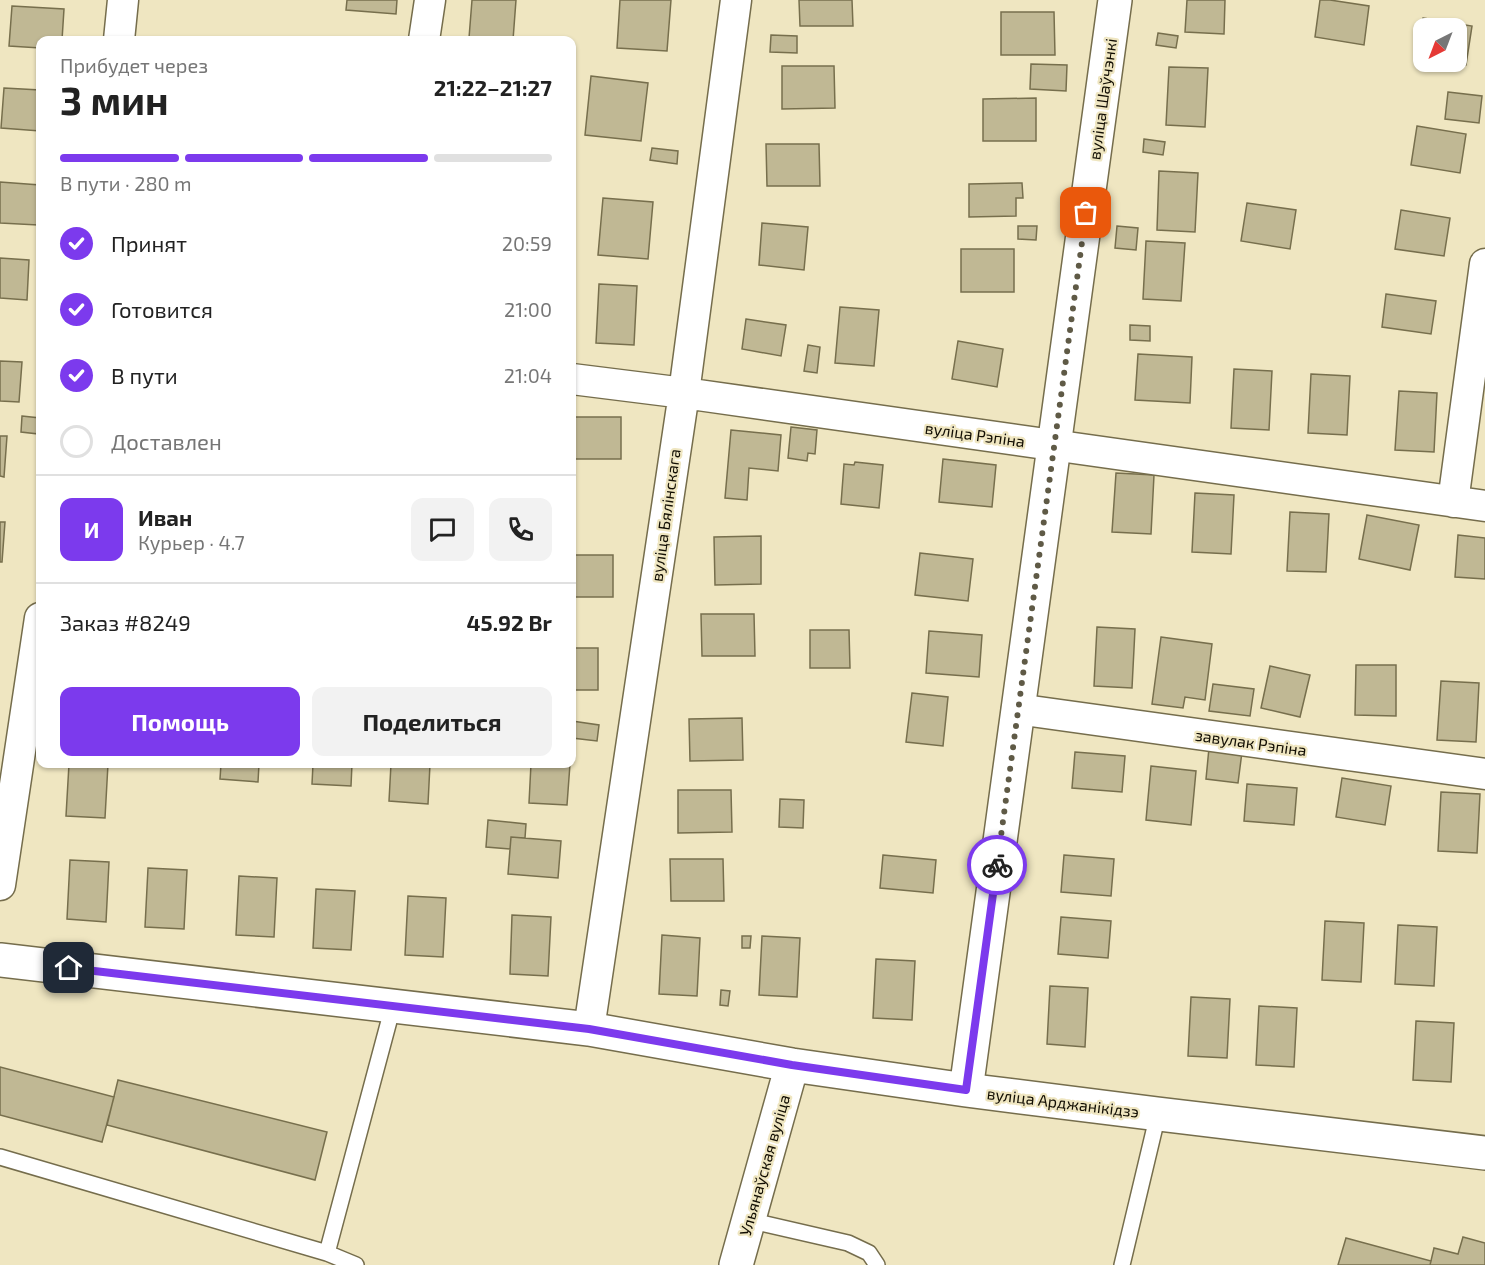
<!DOCTYPE html>
<html lang="ru">
<meta charset="utf-8">
<style>
body{margin:0;font-family:"Exo 2",sans-serif;background:#f2f2f2;color:#222;height:100vh;display:flex;flex-direction:column;font-size:22px;white-space:nowrap}
*{box-sizing:border-box;margin:0}
p{font-size:20px;color:#767676}
.icon{flex:none;width:33px;height:33px;fill:none;stroke:currentColor;stroke-width:2;stroke-linecap:round;stroke-linejoin:round}
.map{position:relative;flex:1;overflow:hidden}
.panel{position:absolute;left:36px;top:36px;width:540px;height:732px;display:flex;flex-direction:column;background:#fff;border-radius:12px;box-shadow:0 2px 4px #0004}
.panel>*{flex:none}
.needle{width:39px;rotate:222deg}
.fabs{position:absolute;left:1413px;top:18px;display:grid;gap:12px}
.fabs a{display:grid;place-items:center;width:54px;height:54px;border-radius:12px;background:#fff;box-shadow:0 2px 4px #0004;font-size:30px}
.pin{position:absolute;display:grid;place-items:center;width:51px;height:51px;color:#fff;margin:-26px;border-radius:12px;box-shadow:0 3px 9px #0006}
.courier{position:absolute;display:grid;place-items:center;width:60px;height:60px;margin:-30px;border:4px solid #7c3aed;border-radius:50%;background:#fff;color:#222;box-shadow:0 2px 8px #0007}
.overview em{font-style:normal;font-weight:700}
.overview div{display:flex;flex-direction:column-reverse}
.overview{display:flex;align-items:center;justify-content:space-between;height:102px;padding:0 24px}
h1{font-size:39px;font-weight:700;line-height:45px}
.bar{display:grid;grid-template-columns:repeat(4,1fr);gap:9px 6px;align-content:center;height:72px;padding:0 24px}
.bar i{height:8px;border-radius:4px;background:#e0e0e0}
.bar .current{background:#7c3aed}
.bar p{grid-column:span 4}
.line{display:flex;align-items:center;gap:15px;padding:0 24px;border-top:2px solid #e0e0e0}
.line div{flex:1}
.round{display:grid;place-items:center;flex:none;width:63px;height:63px;border-radius:12px;background:#f2f2f2}
ol{padding:0 24px;list-style:none}
li{display:flex;align-items:center;gap:18px;height:66px}
li p{margin-inline-start:auto}
li .icon{padding:6px;border-radius:50%;background:#7c3aed;color:#fff;stroke-width:4}
li:last-child{color:#767676}
li i{width:33px;height:33px;border:3px solid #e0e0e0;border-radius:50%}
.action{display:flex;gap:12px;margin-top:auto;padding:12px 24px}
.action a{flex:1;height:69px;border-radius:12px;background:#7c3aed;color:#fff;font-size:24px;font-weight:700;line-height:69px;text-align:center}
.action a+a{background:#f2f2f2;color:#222}
.map>svg:first-child{display:block}
.building{fill:#c0b894;stroke:#776f4d;stroke-width:1.5}
.lines{fill:none;stroke-linecap:round;stroke-linejoin:round}
.lane-casing{stroke:#756d4c;stroke-width:18}
.street-casing{stroke:#756d4c;stroke-width:33}
.secondary-casing{stroke:#756d4c;stroke-width:36}
.lane{stroke:#fff;stroke-width:15}
.street{stroke:#fff;stroke-width:30}
.secondary{stroke:#fff;stroke-width:33}
.done{stroke:#5f5a46;stroke-width:6;stroke-dasharray:0 10.8}
.route{stroke:#7c3aed;stroke-width:8}
.labels{text-anchor:middle;dominant-baseline:central;stroke-width:4.5;stroke-linejoin:round;paint-order:stroke}
.street-label{font-size:16px;fill:#120e03;stroke:#efe6c1}
</style>
<div class="map">
<svg width="1485" height="1265" viewBox="0 0 1485 1265">
<rect width="100%" height="100%" fill="#efe6c1"/>
<path class="building" d="M347,0H397L396,14L346,10Z
M472,0H516L513,40L469,38Z
M620,0H671L667,51L617,48Z
M799,0H852L853,26H800Z
M1187,0H1225L1224,34L1185,32Z
M1320,0H1330L1369,6L1364,45L1315,37Z
M12,6L64,9L62,40H40V48L9,46Z
M1001,12H1054L1055,55H1001Z
M1423,18L1472,26L1466,65L1446,62H1456V28H1424V58L1417,57Z
M1158,33L1178,36L1176,48L1156,45Z
M771,35L797,36V53L770,52Z
M166,37L210,40H165Z
M1031,64L1067,65L1066,91L1030,89Z
M782,66H834L835,108L782,109Z
M1169,67L1208,68L1205,127L1166,125Z
M591,76L648,83L641,141L585,135Z
M4,88L40,90V131L1,128Z
M1448,92L1482,96L1479,123L1445,119Z
M1036,98V141H983V99Z
M1417,126L1466,134L1460,173L1411,165Z
M1144,139L1165,142L1163,155L1143,152Z
M766,144H819L820,186H767Z
M652,148L678,151L677,164L650,160Z
M1159,171L1198,173L1195,232L1157,230Z
M0,182L40,185L38,225L0,223Z
M1022,183L1023,198H1016V216L969,217V184Z
M603,198L653,202L648,259L598,255Z
M1247,203L1296,210L1290,249L1241,241Z
M1401,210L1450,218L1444,256L1395,249Z
M762,223L808,227L804,270L759,265Z
M1018,226H1037L1036,240L1018,239Z
M1117,226L1138,228L1136,250L1115,248Z
M1146,241L1185,243L1181,301L1143,299Z
M961,249H1014V292H961Z
M0,258L29,260L27,300L0,298Z
M599,284L637,286L634,345L596,343Z
M1386,294L1436,301L1431,334L1382,327Z
M840,307L879,310L874,366L835,363Z
M746,319L786,325L781,356L742,349Z
M1130,325L1150,326V341L1130,340Z
M958,341L1003,349L997,387L952,379Z
M808,345L820,347L817,373L804,371Z
M1138,354L1192,357L1190,403L1135,400Z
M0,361L22,362L19,402L0,401Z
M1234,369L1272,371L1269,430L1231,428Z
M1311,374L1350,376L1347,435L1308,433Z
M1399,391L1437,393L1434,452L1395,450Z
M22,416L40,418V443H37L38,434L21,432Z
M572,417H621V459H572Z
M791,427L817,430L815,454L808,453L807,461L788,458Z
M731,430L781,435L778,471L749,468L747,500L725,498Z
M0,436H7L4,477L0,476Z
M943,459L996,465L992,507L939,502Z
M855,462L883,465L879,508L841,504L844,464L854,465Z
M1116,473L1154,475L1151,534L1112,532Z
M1195,493L1234,495L1231,554L1192,552Z
M1290,512L1329,514L1326,572L1287,571Z
M1367,515L1419,525L1410,570L1359,559Z
M0,522H5L2,562H0Z
M1458,535L1485,538V579L1455,577Z
M761,536V584L715,585L714,537Z
M920,553L973,559L968,601L915,595Z
M572,555H613V597H572Z
M701,614H754L755,656H702Z
M1097,627L1135,629L1132,688L1094,686Z
M810,630H849L850,668H810Z
M929,631L982,635L979,677L926,673Z
M1161,637L1212,644L1205,700L1185,697L1183,708L1152,704Z
M572,648H598V690H572Z
M1356,665H1396V716L1355,715Z
M1270,666L1310,675L1300,717L1261,708Z
M1441,681L1479,683L1476,742L1437,740Z
M1213,684L1254,689L1250,716L1209,711Z
M912,693L948,697L943,746L906,742Z
M742,718L743,760L690,761L689,719Z
M572,721L599,725L597,741L572,738Z
M1209,748L1242,752L1238,783L1206,779Z
M1075,752L1125,756L1122,792L1072,788Z
M69,764H108L105,818L66,816Z
M221,764H259L258,782L220,779Z
M313,764H352L351,786L312,784Z
M391,764H430L428,804L389,801Z
M531,764H570L567,805L529,803Z
M1151,766L1196,771L1191,825L1146,820Z
M1342,778L1391,786L1385,825L1336,817Z
M1247,784L1297,788L1294,825L1244,821Z
M678,790H731L732,832L678,833Z
M1441,792L1480,794L1477,853L1438,851Z
M780,799L804,800L803,828L779,827Z
M488,820L526,824L525,838L511,837L510,849L486,847Z
M511,837L561,841L558,878L508,874Z
M883,855L936,860L933,893L880,888Z
M1064,855L1114,859L1111,896L1061,892Z
M670,859H723L724,901H671Z
M70,860L109,862L106,922L67,919Z
M148,868L187,870L184,929L145,927Z
M239,876L277,878L274,937L236,935Z
M316,889L355,891L351,950L313,948Z
M408,896L446,898L443,957L405,955Z
M512,915L551,917L548,976L510,974Z
M1061,917L1111,921L1108,958L1058,954Z
M1325,921L1364,923L1361,982L1322,980Z
M1398,925L1437,927L1434,986L1395,984Z
M662,935L700,938L697,996L659,994Z
M742,936H751L750,948H742Z
M762,936L800,938L797,997L759,995Z
M876,959L915,961L912,1020L873,1018Z
M1050,986L1088,988L1085,1047L1047,1044Z
M721,990L730,991L728,1006L720,1005Z
M1191,997L1230,999L1227,1058L1188,1056Z
M1259,1006L1297,1008L1294,1067L1256,1065Z
M1416,1021L1454,1023L1451,1082L1413,1080Z
M0,1067L114,1097L102,1142L0,1115Z
M118,1080L327,1132L315,1180L107,1125Z
M1463,1237L1485,1243V1265H1430L1434,1248L1458,1254Z
M1346,1238L1431,1261L1430,1265H1338Z"/>
<g class="lines">
<defs>
<path id="lane" d="M0,1157L327,1253
M748,1220L848,1243L869,1253L877,1265
M356,1265L327,1253L393,1006
M1122,1265L1158,1114"/>
<path id="street" d="M119,40L123,0
M424,40L430,0
M572,379L684,393L1485,506
M1453,502L1485,264
M1017,709L1485,774
M0,885L40,618
M589,1029L684,393L736,0"/>
<path id="secondary" d="M0,960L589,1029L792,1065L966,1090L1158,1114L1485,1153
M966,1090L1115,0
M736,1265L792,1065"/>
</defs>
<use href="#lane" class="lane-casing"/>
<use href="#street" class="street-casing"/>
<use href="#secondary" class="secondary-casing"/>
<use href="#lane" class="lane"/>
<use href="#street" class="street"/>
<use href="#secondary" class="secondary"/>
</g>
<g class="lines">
<path class="done" d="M997,865L1086,213"/>
<path class="route" d="M69,968L589,1029L792,1065L966,1090L997,865"/>
</g>
<g class="labels">
<g class="street-label">
<text transform="translate(1102 99) rotate(-82)">вуліца Шаўчэнкі</text>
<text transform="translate(975 434) rotate(8)">вуліца Рэпіна</text>
<text transform="translate(665 515) rotate(-82)">вуліца Бялінскага</text>
<text transform="translate(1251 742) rotate(8)">завулак Рэпіна</text>
<text transform="translate(1063 1102) rotate(7)">вуліца Арджанікідзэ</text>
<text transform="translate(764 1165) rotate(-74)">Ульянаўская вуліца</text>
</g>
</g>
</svg>
<div class="fabs">
<a><svg class="needle" viewBox="-14 -14 28 28"><path d="M0-13l5 13h-10z" fill="#e53935"/><path d="M0 13l5-13h-10z" fill="#767676"/></svg></a>
</div>
<div class="pin" style="left:1086px;top:213px;background:#ea580c"><svg class="icon" aria-label="bag" viewBox="0 0 24 24"><path d="M5 8h14l-1 12H6zM9 8a3 3 0 0 1 6 0"/></svg></div>
<div class="pin" style="left:69px;top:968px;background:#1f2937"><svg class="icon" aria-label="home" viewBox="0 0 24 24"><path d="M3 11l9-7 9 7M6 9v11h12V9"/></svg></div>
<div class="courier" style="left:997px;top:865px"><svg class="icon" aria-label="bike" viewBox="0 0 24 24"><circle cx="6" cy="16" r="4"/><circle cx="18" cy="16" r="4"/><path d="M6 16l4-8h5l3 8M10 8l3 8H6M13 5h3"/></svg></div>
<section class="panel">
<div class="overview"><div><h1>3 мин</h1><p>Прибудет через</p></div><em>21:22–21:27</em></div>
<div class="bar"><i class="current"></i><i class="current"></i><i class="current"></i><i></i><p>В пути · 280 m</p></div>
<ol>
<li><svg class="icon" aria-label="check" viewBox="0 0 24 24"><path d="M5 12l5 5 9-10"/></svg>Принят<p>20:59</p></li>
<li><svg class="icon" aria-label="check" viewBox="0 0 24 24"><path d="M5 12l5 5 9-10"/></svg>Готовится<p>21:00</p></li>
<li><svg class="icon" aria-label="check" viewBox="0 0 24 24"><path d="M5 12l5 5 9-10"/></svg>В пути<p>21:04</p></li>
<li><i></i>Доставлен</li>
</ol>
<div class="line" style="height:108px"><b class="round" style="background:#7c3aed;color:#fff">И</b><div><b>Иван</b><p>Курьер · 4.7</p></div><a class="round"><svg class="icon" aria-label="chat" viewBox="0 0 24 24"><path d="M4 5h16v11H9l-5 4z"/></svg></a><a class="round"><svg class="icon" aria-label="phone" viewBox="0 0 24 24"><path d="M5 4h4l2 5-3 2q2 4 5 5l2-3 5 2v4C11 20 4 13 5 4z"/></svg></a></div>
<div class="line" style="height:78px"><div>Заказ #8249</div><b>45.92 Br</b></div>
<div class="action"><a>Помощь</a><a>Поделиться</a></div>
</section>
</div>
